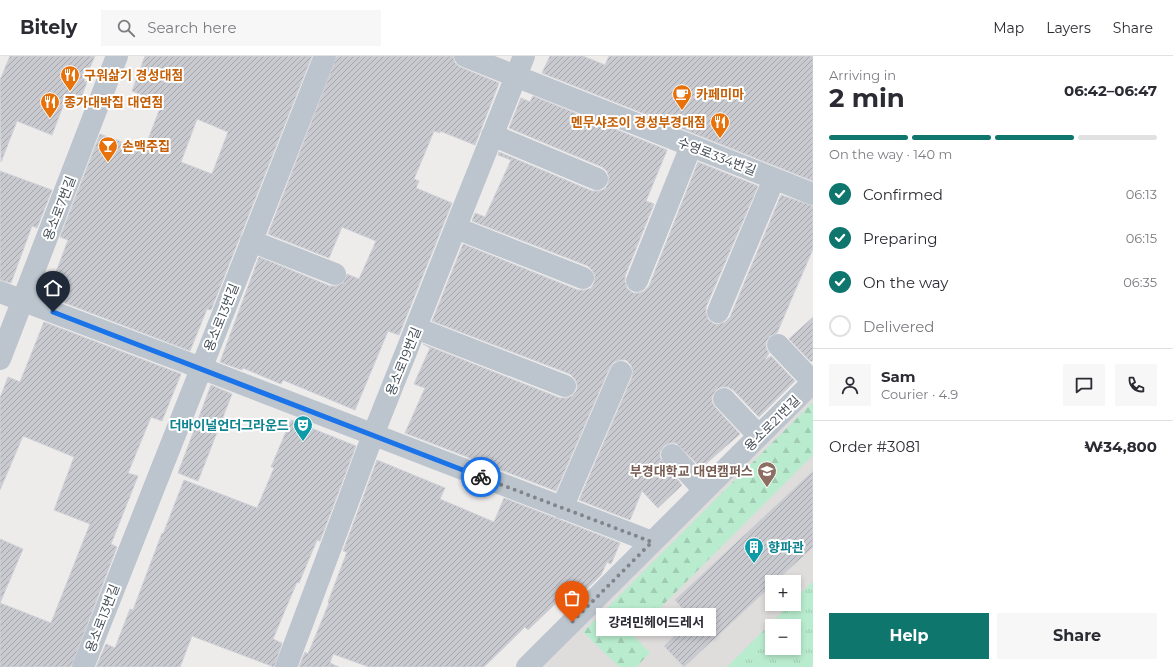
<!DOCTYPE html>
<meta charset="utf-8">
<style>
body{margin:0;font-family:Montserrat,"Noto Sans KR",sans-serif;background:#f7f7f7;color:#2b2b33;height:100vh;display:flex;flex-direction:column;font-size:15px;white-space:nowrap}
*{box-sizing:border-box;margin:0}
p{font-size:13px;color:#7c7c81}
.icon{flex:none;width:22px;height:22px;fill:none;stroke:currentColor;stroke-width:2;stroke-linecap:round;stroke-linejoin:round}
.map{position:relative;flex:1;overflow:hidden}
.drawer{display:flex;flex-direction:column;background:#fff;width:360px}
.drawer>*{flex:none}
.fabs{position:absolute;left:765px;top:519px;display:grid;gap:8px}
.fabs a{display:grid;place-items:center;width:36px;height:36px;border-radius:0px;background:#fff;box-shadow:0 2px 6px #0003;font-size:20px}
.pin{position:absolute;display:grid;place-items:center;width:34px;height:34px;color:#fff;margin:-41px -17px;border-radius:50% 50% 50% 0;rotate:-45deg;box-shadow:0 0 4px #0007}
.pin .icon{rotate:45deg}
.courier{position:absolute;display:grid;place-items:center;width:40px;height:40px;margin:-20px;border:3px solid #1a73e8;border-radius:50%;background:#fff;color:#222;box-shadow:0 1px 5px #0007}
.bubble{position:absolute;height:28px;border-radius:0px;background:#fff;box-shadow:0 2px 6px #0003;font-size:13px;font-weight:700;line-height:28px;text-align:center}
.headline em{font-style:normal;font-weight:700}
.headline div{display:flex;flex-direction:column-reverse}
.headline{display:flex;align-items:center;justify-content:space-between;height:68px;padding:0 16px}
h1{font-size:26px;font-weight:700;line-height:30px}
.bar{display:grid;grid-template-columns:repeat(4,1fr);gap:6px 4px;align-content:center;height:48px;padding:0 16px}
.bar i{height:5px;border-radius:3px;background:#e1e1e2}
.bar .current{background:#0f766e}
.bar p{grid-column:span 4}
.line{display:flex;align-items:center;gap:10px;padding:0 16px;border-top:1px solid #e1e1e2}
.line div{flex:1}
.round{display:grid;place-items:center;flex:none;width:42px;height:42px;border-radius:0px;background:#f7f7f7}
ol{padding:0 16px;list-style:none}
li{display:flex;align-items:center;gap:12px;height:44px}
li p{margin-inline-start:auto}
li .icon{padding:4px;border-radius:50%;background:#0f766e;color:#fff;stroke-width:4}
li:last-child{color:#7c7c81}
li i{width:22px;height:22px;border:2px solid #e1e1e2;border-radius:50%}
.primary-button{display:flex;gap:8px;margin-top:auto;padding:8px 16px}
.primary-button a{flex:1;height:46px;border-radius:0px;background:#0f766e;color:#fff;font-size:16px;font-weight:700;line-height:46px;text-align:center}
.primary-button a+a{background:#f7f7f7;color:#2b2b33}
header{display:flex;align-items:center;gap:24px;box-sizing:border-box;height:56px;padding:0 20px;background:#fff;border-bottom:1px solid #e1e1e2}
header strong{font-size:19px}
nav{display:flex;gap:22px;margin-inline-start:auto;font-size:14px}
.search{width:280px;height:36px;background:#f7f7f7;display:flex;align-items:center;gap:10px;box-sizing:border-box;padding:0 14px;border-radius:0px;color:#7c7c81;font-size:15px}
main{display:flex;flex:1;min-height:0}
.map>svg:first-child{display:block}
.education{fill:#dfdcdc;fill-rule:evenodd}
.grass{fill:url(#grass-tufts);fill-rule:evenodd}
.forest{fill:url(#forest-firs)}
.building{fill:url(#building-hatch);stroke:#cfd1d7;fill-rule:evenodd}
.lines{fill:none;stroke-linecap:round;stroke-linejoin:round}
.minor{stroke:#bcc5cd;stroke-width:22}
.done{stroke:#80858b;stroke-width:4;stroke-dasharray:0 7.2}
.route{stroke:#1a73e8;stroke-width:5}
.labels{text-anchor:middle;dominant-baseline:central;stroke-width:4;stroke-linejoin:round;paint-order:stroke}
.food-label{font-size:13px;font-weight:bold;fill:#c56008;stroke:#fff;text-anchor:start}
.street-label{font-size:13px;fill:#444e57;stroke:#fff}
.culture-label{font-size:13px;font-weight:bold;fill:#0d838f;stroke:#fff;text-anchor:end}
.education-label{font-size:13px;font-weight:bold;fill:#785e54;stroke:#fff;text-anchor:end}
</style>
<header>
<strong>Bitely</strong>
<div class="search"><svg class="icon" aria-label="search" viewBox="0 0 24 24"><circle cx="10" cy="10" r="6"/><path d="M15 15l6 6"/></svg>Search here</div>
<nav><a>Map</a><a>Layers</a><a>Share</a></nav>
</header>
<main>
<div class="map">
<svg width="813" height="611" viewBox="0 0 813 611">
<defs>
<pattern id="grass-tufts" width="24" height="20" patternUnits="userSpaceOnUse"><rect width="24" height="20" fill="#b9ecce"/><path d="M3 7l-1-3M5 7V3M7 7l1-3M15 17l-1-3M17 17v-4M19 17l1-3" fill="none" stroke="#a0ccb3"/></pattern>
<pattern id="forest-firs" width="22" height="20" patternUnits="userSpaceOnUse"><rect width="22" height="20" fill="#b9ecce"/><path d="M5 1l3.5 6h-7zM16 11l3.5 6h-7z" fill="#a0ccb3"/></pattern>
<pattern id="building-hatch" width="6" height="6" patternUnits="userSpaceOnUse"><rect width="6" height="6" fill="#c8cad0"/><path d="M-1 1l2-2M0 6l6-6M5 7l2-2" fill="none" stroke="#a4a6ac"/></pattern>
</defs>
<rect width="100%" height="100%" fill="#eeebeb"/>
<path class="education" d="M813,338V611H543ZM772,526H794V548H772ZM772,570H794V592H772Z"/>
<path class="grass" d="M813,525V609L811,611H727L790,548H794V544ZM772,570H794V592H772Z"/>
<path class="forest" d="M813,346V399L633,579L650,597L636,611H619L583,576Z"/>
<path class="building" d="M10,0H95L84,25L87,26L78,50L65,45L52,79L17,65L1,106L0,24Z
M145,0H312L211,254L207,253L190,295L47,240L68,184L60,181L100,78L144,94L162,47L132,35ZM197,63L228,76L212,118L181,106Z
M337,0H453L455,7L460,11L499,27L475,89L440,75V77L434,75L414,123L419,125L416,132L452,147L399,279L388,275L355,354L283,324L281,328L243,312L242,314L220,306L259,201L330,230H336L343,227L347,218L359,223L376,185L342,171L329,202L268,178Z
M550,0H583L605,9L609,0H813V125L542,17Z
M533,40L667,94L646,145L654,148L625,220V226L627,232L633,237H639L644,235L649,230L698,106L758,130L706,251V257L708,263L714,268H719L725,266L730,261L781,139L813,150V193L777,277L770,280L766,286V292L769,297L765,304L771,300L795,325L759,361L733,334L728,331H721L716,334L712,340V346L715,351L740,378L701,412L676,387H670L664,390L660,396V402L682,429L658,452L642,435L630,464L579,444L632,321L633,315L631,309L626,304H620L614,306L610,311L556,435L405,377L425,332L414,328L430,292L423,288L560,342H567L572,340L577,334V328L575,323L570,318L432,265L463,188L578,234H585L591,232L594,227L595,220L592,214L588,210L472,165L475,157L485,161L511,104L498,99L499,96L592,135H599L605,133L608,128L609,121L607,115L602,111L509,72L521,42L530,46Z
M0,115L52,134L37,172L32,170L11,227L0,224Z
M813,261V304L811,306L789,283Z
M44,266L181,318L162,365L151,361L128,417L138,420L111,488L117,491L71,611H0V483L23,493L0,547L51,567L90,468L54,454L74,401L23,380L0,434V342L8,321L20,326Z
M211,329L232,338L198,425L178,417Z
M291,364L356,390L320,485L317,484L299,527L297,526L273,583L282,587L274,611L192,580L180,611H96L106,588L115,592L130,553L133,554L162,477L163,478L184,424L257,452L274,412L271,411Z
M377,404L445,432L440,443L494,466L504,442L620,487L611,508L607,506L601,519L565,554L557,546L528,574L525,571L484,611H369L333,598L330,607L339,611H299L305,596L308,598L329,547L328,546L347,496L343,495Z
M813,415V491L775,526H772V529L684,611L664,590L675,579L665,568L682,552L675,544Z"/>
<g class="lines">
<path class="minor" d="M465,0L813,138
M492,79L597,123
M456,172L583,222
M251,185L335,218
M637,225L691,90
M0,236L201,312L652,486
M718,256L774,123
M416,272L565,330
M778,289L813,326
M0,303L117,0
M724,343L759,380
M672,399L704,434
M562,452L621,316
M83,611L325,0
M286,611L373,379L524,0
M527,611L813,326"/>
</g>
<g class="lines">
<path class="done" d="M481,421L652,486L572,566"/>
<path class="route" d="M53,256L481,421"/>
</g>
<defs>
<symbol id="restaurant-pin" viewBox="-11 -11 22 30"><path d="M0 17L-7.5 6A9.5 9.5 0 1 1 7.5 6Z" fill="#e8710a" stroke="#fff"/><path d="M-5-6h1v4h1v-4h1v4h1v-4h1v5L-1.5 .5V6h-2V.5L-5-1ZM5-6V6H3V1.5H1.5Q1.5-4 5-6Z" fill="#fff"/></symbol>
<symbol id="cafe-pin" viewBox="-11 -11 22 30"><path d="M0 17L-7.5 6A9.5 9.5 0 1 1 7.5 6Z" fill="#e8710a" stroke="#fff"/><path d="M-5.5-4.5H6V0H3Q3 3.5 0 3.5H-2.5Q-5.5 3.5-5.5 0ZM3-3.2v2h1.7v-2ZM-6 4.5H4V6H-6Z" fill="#fff"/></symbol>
<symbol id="bar-pin" viewBox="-11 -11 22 30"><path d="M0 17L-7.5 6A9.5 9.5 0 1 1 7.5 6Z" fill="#e8710a" stroke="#fff"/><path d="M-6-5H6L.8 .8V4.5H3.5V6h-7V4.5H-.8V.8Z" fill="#fff"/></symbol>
<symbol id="theatre-pin" viewBox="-11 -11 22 30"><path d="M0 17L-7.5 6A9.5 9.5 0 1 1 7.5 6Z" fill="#0f9aa8" stroke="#fff"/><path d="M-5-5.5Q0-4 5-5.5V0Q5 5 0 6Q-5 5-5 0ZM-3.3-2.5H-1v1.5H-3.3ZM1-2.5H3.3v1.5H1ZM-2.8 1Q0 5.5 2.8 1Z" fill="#fff"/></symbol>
<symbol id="university-pin" viewBox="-11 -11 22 30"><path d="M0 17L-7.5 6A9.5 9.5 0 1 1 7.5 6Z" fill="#8d6e63" stroke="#fff"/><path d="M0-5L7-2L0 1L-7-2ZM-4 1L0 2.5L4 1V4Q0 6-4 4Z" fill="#fff"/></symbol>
<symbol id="building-pin" viewBox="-11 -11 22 30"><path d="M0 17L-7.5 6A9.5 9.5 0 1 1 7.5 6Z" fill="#0f9aa8" stroke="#fff"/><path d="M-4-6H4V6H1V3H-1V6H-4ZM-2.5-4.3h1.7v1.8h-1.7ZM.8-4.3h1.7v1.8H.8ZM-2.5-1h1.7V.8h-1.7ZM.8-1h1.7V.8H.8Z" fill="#fff"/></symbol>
</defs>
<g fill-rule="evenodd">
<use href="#restaurant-pin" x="59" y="8" width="22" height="30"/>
<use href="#cafe-pin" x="671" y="27" width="22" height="30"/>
<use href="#restaurant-pin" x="39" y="35" width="22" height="30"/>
<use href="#restaurant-pin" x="709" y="55" width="22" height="30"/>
<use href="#bar-pin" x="97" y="79" width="22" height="30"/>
<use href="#theatre-pin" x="292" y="358" width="22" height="30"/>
<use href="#university-pin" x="756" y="404" width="22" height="30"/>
<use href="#building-pin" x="743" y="480" width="22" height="30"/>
</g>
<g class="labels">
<g class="food-label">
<text x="84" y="19">구워삶기 경성대점</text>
<text x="696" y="38">카페미마</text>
<text x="64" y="46">종가대박집 대연점</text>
<text x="706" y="66" text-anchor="end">멘무샤조이 경성부경대점</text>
<text x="122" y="90">손맥주집</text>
</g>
<g class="street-label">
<text transform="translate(717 100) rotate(21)">수영로334번길</text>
<text transform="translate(59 152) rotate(-69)">용소로7번길</text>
<text transform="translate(221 261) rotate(-68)">용소로13번길</text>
<text transform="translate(403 305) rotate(-68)">용소로19번길</text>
<text transform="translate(772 367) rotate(-45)">용소로21번길</text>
<text transform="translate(102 562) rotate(-69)">용소로13번길</text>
</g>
<g class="culture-label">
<text x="289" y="369">더바이널언더그라운드</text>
<text x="768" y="491" text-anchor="start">향파관</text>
</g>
<g class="education-label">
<text x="753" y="415">부경대학교 대연캠퍼스</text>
</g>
</g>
</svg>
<div class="fabs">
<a>+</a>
<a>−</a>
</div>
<div class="pin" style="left:572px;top:566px;background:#ea580c"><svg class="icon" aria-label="bag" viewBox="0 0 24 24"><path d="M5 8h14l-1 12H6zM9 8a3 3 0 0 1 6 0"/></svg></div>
<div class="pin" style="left:53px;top:256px;background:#1f2937"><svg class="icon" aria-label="home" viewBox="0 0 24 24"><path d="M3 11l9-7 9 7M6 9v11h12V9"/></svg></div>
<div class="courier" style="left:481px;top:421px"><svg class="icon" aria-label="bike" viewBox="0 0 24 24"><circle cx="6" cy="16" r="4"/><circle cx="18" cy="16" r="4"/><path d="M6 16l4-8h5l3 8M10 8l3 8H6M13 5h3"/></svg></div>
<div class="bubble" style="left:596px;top:552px;width:120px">강려민헤어드레서</div>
</div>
<section class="drawer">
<div class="headline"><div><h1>2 min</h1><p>Arriving in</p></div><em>06:42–06:47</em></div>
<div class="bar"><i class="current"></i><i class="current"></i><i class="current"></i><i></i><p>On the way · 140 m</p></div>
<ol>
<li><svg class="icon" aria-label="check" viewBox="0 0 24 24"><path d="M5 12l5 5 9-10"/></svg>Confirmed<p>06:13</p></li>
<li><svg class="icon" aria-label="check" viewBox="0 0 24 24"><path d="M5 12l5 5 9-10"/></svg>Preparing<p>06:15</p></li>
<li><svg class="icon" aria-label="check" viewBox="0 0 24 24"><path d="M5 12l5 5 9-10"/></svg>On the way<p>06:35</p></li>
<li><i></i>Delivered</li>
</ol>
<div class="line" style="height:72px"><a class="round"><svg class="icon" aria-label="person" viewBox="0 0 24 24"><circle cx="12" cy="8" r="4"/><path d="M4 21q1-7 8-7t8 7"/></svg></a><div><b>Sam</b><p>Courier · 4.9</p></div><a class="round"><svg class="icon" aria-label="chat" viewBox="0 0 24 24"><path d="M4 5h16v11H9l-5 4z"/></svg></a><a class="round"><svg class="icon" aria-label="phone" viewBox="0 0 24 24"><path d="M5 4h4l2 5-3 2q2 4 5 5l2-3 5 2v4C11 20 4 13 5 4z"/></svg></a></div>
<div class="line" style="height:52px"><div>Order #3081</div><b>₩34,800</b></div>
<div class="primary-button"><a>Help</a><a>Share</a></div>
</section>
</main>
